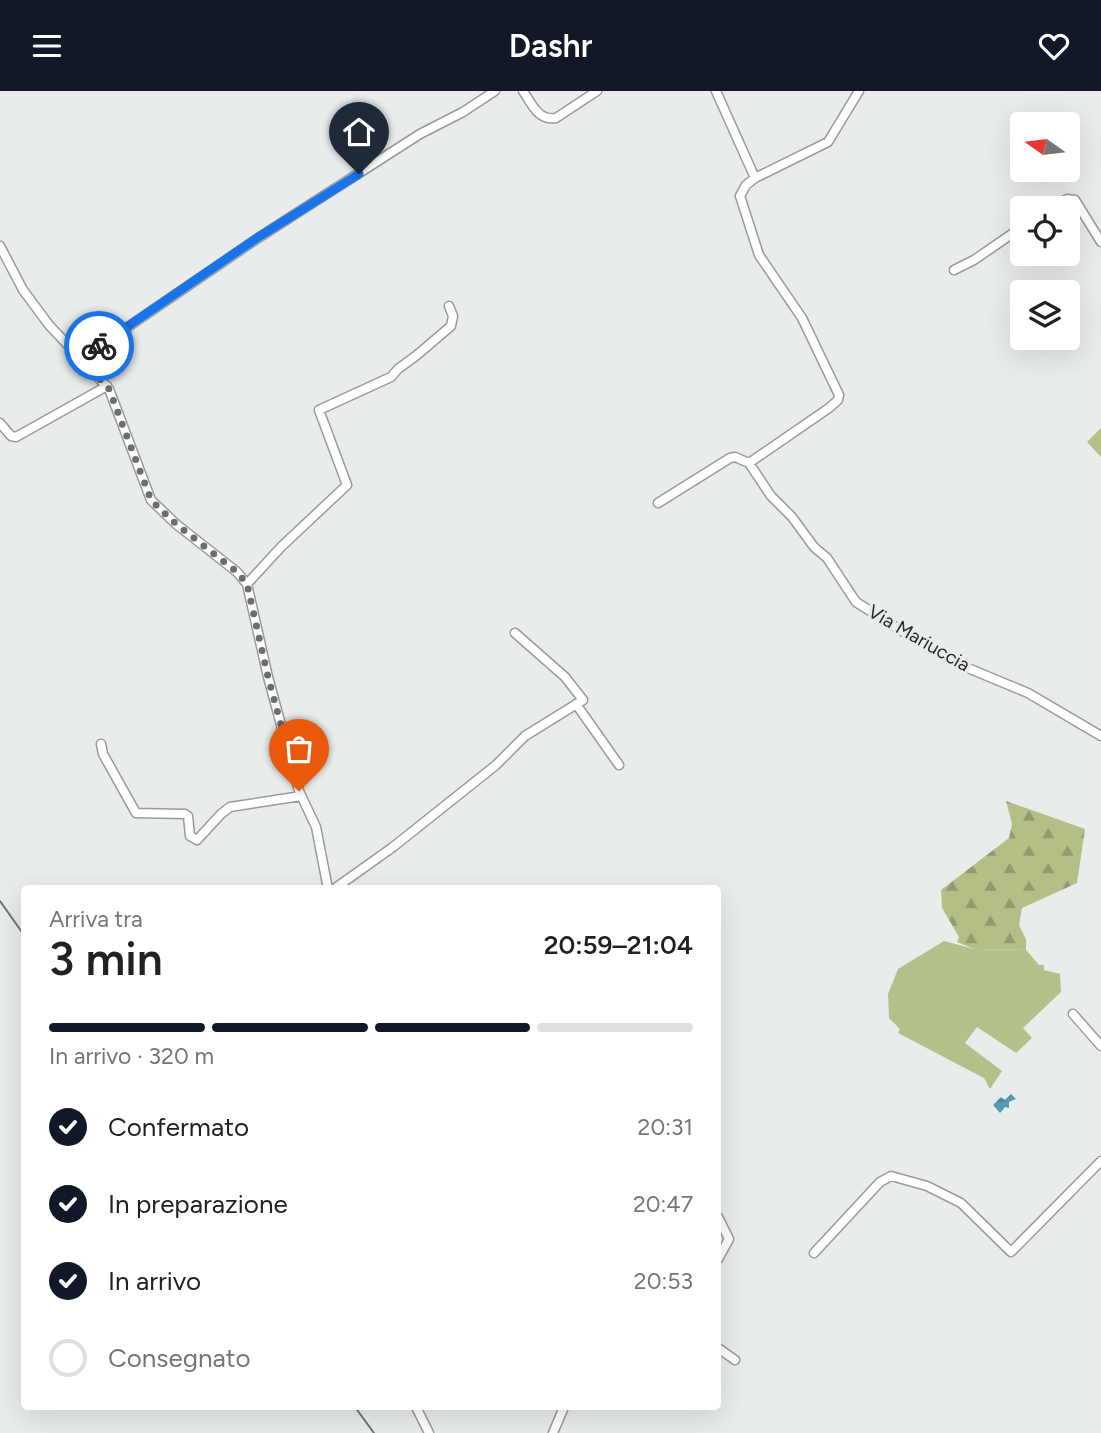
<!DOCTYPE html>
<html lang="it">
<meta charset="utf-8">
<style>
body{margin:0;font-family:Figtree,sans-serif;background:#f6f6f6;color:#202124;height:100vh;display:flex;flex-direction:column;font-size:26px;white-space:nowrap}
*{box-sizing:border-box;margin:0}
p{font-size:23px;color:#757577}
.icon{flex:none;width:38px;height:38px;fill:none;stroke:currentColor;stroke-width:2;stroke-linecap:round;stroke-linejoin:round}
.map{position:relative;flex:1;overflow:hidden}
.drawer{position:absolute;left:21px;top:794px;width:700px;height:525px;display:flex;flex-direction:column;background:#fff;border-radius:7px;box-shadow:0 7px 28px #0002}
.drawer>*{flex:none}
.needle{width:46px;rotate:284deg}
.tools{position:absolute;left:1010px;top:21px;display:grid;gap:14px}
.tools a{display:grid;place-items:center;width:70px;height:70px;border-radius:7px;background:#fff;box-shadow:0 7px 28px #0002;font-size:35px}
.pin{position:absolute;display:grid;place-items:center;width:60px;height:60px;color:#fff;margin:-72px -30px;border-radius:50% 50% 50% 0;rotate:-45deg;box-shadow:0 0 7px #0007}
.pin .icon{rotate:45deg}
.courier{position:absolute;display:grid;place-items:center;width:70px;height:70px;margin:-35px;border:5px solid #1a73e8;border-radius:50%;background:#fff;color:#222;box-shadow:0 2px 9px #0007}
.summary em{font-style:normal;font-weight:600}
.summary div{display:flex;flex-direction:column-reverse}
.summary{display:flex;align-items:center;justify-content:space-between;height:119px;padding:0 28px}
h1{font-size:46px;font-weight:600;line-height:52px}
.bar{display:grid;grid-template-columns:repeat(4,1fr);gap:10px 7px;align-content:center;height:84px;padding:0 28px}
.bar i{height:9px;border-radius:5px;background:#e0e0e0}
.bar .current{background:#111827}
.bar p{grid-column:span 4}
ol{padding:0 28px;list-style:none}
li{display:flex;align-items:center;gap:21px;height:77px}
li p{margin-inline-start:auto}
li .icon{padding:7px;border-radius:50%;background:#111827;color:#fff;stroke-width:4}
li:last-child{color:#757577}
li i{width:38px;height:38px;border:4px solid #e0e0e0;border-radius:50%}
header{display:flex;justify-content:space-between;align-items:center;height:91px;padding:0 28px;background:#111827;color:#fff;font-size:32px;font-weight:600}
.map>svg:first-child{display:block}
.green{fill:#b3c089}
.forest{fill:url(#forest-firs)}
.water{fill:url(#water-waves)}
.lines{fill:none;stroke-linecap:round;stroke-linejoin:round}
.minor-casing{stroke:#989b9a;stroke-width:11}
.minor{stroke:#fff;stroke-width:8}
.rail{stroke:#727474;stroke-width:2}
.done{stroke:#6c6e6e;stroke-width:7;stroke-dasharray:0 12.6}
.route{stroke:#1a73e8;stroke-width:9}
.labels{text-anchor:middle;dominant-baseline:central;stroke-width:7;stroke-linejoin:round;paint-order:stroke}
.street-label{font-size:19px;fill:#292a2a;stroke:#e8eceb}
</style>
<header><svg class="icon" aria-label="menu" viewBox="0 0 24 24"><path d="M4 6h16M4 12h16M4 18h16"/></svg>Dashr<svg class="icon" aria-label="heart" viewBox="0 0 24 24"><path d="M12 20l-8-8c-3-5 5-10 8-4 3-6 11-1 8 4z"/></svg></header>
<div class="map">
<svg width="1101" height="1342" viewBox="0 0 1101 1342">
<defs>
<pattern id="forest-firs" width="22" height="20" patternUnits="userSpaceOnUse" patternTransform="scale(1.75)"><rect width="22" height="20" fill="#b3bf86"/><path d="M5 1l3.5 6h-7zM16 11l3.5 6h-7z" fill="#929b6e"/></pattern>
<pattern id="water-waves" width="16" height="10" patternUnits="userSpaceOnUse" patternTransform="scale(1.75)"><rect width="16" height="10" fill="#559ab1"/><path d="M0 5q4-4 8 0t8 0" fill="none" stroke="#467e90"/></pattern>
</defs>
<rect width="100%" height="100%" fill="#e8eceb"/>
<path class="green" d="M1101,337V366L1087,351Z
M944,850L974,858L1026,859L1039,874H1044V879L1060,883L1061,901L1023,937L1032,947L1016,962L977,936L965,952L1002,980L990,998L984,987L898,942L900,938L889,927L888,903L898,878Z"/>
<path class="forest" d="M1006,710L1085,738L1077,792L1022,817L1019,834L1026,848V859L974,858L957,851L959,846L942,817L941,799L1009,747L1012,733Z"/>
<path class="water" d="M1011,1003L1016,1008L1009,1011V1017L1005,1016L1000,1022L993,1014L1001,1006L1005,1009Z"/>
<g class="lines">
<defs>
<path id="minor" d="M523,0C532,13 538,30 556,27L597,0
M716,0L755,87L746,94L740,105L759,164L802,227L839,304L838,309L829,317L749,372
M755,87L828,51L859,0
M1051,117L1067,108L1075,109L1101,151
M0,155L23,199L49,234L109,298L151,409L176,433L237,481L247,493L268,586L299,700L316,736L328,798
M954,179L974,169L1022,136
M81,268L258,147L420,43L463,21L495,0
M0,332L11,345L16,346L107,295
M658,412L730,367L735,366L749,372L771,405L792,426L814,456L827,467L856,511L932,559L963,575L1028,602L1101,645
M247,493L281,456L347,394L319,319L391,286L398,278L417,264L451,235L453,225L449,215
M576,613L619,674
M101,653L103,663L136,722L185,723L188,725L190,745L197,749L221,723L230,716L301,705
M334,798L393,756L496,674L525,645L583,609L565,586L515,542
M1073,923L1101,955
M718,1126L729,1148L718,1168
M814,1162L880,1091L891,1085L927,1095L961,1112L1011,1161L1101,1070
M718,1257L735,1269
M416,1316L429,1342
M553,1342L564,1316"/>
</defs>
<use href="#minor" class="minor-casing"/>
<use href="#minor" class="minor"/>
<path class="rail" d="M0,810L24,844
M355,1316L374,1342"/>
</g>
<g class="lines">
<path class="done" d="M99,255L81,268L109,298L151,409L176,433L237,481L247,493L268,586L299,700"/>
<path class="route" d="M99,255L257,147L359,83"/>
</g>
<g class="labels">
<g class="street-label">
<text transform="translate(919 547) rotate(30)">Via Mariuccia</text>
</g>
</g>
</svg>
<div class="tools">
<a><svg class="needle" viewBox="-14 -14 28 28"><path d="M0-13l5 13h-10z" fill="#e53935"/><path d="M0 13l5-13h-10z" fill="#757577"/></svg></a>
<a><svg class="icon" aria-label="locate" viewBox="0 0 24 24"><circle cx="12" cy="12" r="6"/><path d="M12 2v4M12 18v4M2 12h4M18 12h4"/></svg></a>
<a><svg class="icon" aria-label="layers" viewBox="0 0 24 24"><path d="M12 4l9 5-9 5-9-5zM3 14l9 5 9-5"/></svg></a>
</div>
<div class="pin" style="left:299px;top:700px;background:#ea580c"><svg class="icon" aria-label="bag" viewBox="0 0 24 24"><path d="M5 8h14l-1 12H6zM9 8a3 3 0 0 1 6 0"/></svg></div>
<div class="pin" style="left:359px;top:83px;background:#1f2937"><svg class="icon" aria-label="home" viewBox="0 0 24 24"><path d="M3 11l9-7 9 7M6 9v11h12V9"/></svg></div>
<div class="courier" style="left:99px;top:255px"><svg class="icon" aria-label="bike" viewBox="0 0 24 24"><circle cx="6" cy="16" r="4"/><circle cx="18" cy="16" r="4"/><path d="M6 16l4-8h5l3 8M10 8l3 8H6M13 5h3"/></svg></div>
<section class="drawer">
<div class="summary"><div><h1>3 min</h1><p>Arriva tra</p></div><em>20:59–21:04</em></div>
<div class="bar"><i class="current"></i><i class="current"></i><i class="current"></i><i></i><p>In arrivo · 320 m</p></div>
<ol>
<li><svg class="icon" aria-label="check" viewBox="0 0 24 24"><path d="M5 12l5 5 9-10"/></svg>Confermato<p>20:31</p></li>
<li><svg class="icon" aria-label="check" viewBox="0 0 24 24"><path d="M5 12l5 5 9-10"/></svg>In preparazione<p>20:47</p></li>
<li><svg class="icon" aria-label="check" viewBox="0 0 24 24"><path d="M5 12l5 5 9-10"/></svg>In arrivo<p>20:53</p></li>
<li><i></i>Consegnato</li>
</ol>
</section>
</div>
